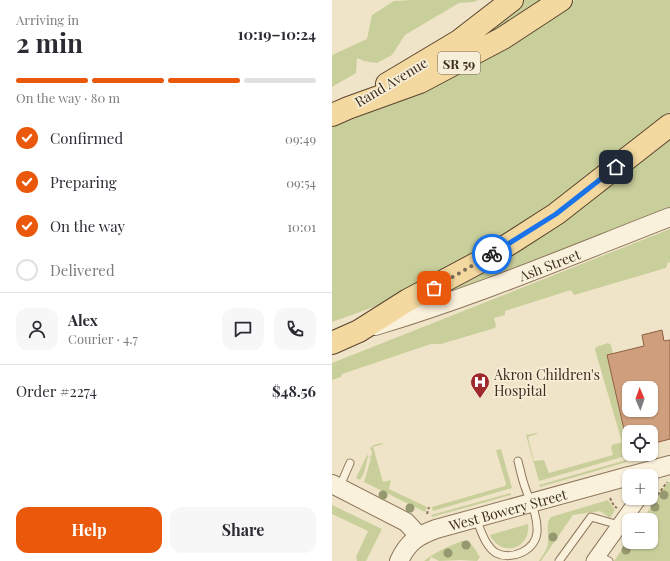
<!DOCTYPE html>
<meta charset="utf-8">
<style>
body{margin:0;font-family:"Playfair Display",serif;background:#f7f7f7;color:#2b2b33;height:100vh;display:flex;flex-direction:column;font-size:15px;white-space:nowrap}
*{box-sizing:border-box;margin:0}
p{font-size:13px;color:#7c7c81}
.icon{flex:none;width:22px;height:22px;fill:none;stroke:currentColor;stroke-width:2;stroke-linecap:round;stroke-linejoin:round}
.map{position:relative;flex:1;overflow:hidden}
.sheet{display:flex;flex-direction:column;background:#fff;width:332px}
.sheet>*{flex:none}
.needle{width:26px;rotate:358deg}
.controls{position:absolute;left:290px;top:381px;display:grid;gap:8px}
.controls a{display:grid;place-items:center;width:36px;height:36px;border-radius:8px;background:#fff;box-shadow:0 1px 3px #0004;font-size:20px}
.pin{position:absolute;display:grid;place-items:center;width:34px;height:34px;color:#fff;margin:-17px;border-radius:8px;box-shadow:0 2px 6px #0006}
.courier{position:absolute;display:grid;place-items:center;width:40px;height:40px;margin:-20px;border:3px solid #1a73e8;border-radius:50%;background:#fff;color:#222;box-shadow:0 1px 5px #0007}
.overview em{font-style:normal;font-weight:700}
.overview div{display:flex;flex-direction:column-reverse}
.overview{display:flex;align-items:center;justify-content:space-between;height:68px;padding:0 16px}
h1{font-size:26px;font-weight:700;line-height:30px}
.bar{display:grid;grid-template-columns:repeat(4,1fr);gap:6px 4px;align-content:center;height:48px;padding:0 16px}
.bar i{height:5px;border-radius:3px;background:#e1e1e2}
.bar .current{background:#ea580c}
.bar p{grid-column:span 4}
.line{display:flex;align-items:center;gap:10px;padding:0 16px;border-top:1px solid #e1e1e2}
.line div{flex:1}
.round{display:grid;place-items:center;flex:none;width:42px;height:42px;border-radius:12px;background:#f7f7f7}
ol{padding:0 16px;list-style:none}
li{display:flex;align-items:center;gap:12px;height:44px}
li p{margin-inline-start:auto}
li .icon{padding:4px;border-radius:50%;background:#ea580c;color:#fff;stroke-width:4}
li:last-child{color:#7c7c81}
li i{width:22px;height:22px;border:2px solid #e1e1e2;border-radius:50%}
.action{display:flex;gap:8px;margin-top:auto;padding:8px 16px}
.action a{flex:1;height:46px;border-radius:12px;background:#ea580c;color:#fff;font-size:16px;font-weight:700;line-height:46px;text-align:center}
.action a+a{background:#f7f7f7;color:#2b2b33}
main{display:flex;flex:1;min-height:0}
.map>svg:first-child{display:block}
.green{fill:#c9cf9b}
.building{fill:#cf9f7d;stroke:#8d5f41;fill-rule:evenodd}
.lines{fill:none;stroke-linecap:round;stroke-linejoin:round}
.service-casing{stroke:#8d765c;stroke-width:9}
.minor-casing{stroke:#8d765c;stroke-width:17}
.tertiary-casing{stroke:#8d765c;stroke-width:20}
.primary-casing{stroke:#5b4430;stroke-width:24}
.path{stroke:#8d765c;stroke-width:2;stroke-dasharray:3 2;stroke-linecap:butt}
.service{stroke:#faf1dc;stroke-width:7}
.minor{stroke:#faf1dc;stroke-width:15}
.tertiary{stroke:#faf1dc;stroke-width:18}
.primary{stroke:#f3d9a0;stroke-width:22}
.tree{fill:#96986f}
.done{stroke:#7c6e5b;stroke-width:4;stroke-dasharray:0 7.2}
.route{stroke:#1a73e8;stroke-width:5}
.labels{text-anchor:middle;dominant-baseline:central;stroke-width:3.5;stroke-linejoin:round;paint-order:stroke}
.shield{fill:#f7eed8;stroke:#756857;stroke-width:1}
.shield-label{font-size:13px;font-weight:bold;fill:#3d2e20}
.street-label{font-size:14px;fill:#3d2e20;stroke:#f7eed8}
.poi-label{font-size:14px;fill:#3d2e20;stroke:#f7eed8;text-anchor:start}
</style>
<main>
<section class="sheet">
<div class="overview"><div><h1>2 min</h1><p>Arriving in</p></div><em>10:19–10:24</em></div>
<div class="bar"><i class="current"></i><i class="current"></i><i class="current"></i><i></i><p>On the way · 80 m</p></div>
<ol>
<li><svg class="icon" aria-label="check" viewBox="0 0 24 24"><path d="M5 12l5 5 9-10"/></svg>Confirmed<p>09:49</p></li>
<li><svg class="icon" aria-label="check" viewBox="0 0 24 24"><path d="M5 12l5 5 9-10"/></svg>Preparing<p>09:54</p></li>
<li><svg class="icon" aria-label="check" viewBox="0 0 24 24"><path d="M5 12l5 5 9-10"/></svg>On the way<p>10:01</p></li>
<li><i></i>Delivered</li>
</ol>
<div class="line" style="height:72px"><a class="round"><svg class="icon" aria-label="person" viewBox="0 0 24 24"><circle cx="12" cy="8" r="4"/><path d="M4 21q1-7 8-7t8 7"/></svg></a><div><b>Alex</b><p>Courier · 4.7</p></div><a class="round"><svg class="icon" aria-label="chat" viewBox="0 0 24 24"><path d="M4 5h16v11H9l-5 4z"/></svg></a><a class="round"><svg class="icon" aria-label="phone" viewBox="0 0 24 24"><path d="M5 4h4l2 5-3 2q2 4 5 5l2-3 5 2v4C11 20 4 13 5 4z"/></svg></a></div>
<div class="line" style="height:52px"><div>Order #2274</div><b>$48.56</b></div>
<div class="action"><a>Help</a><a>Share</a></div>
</section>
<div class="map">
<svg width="338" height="561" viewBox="0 0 338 561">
<rect width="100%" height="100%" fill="#f0e4c8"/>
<path class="green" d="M81,0H146L142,2L127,3L73,35L60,55L45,63L32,61L25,58L24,73L0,87V55L35,39L40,15L62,1Z
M190,0H216L182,23L122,51Z
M243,0H338V112L311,136L188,228L50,304L0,322V127L38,112L95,88L204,28Z
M338,138V207L104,300L102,295Z
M338,229V263L336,262L334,268L242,295L239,290L173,311V315L162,318L164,326L163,328L109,344H99L10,374L9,377L0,380V363Z
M276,343L279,345L281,354L275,356L297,455L207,481L194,435L205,433V434L196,437L202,461L212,460L217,473L281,455L279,448L280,445L290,442L263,350L264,347Z
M50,443L51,444L41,447L51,482L59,480L57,489L95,507L93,512L32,482L39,458L36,456L32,473L28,480L24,478L35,455L39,457L40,451L38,449C41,444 45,444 50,443Z
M169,449L180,488L101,511L100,507L173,486L174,484L164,450Z
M294,460L295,462L208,487L207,485Z
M336,482H338V561H282L297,539V542H319V520H310Z
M179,493V495L100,517L99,515Z
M276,500L283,510L278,518L268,511L241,515L209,561H207C211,555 215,550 216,543C217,535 213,523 219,517Z
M0,505L50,529L34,561H25L24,557L36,531L0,514Z
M196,524C199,549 169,558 158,535Z
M130,541C140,540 143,550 148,557L145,561L128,560L107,561L99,557L97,561H92C103,552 117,546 130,541Z"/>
<path class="building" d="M330,330L332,341L338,340V439L319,444V432H297V434H293L275,355L312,346L310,335ZM297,388H319V410H297Z"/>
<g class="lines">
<defs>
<path id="service" d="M7,488L18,463
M144,519C149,530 153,546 164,553C180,561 204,550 205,532C206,515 198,502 193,487C190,479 188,469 186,461
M266,556L277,561
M227,561L259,517L287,525"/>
<path id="minor" d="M262,561L307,498"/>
<g id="tertiary">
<path id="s1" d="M43,326C144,296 240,255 338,217"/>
<path d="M298,476L338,465"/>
<path d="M0,484L74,522L87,536"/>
<path id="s2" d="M67,561C76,542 85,536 104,529L297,476"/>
</g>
<path id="primary" d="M55,84L127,41L180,0
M0,115L16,108L88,82L171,38L229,0
M0,343L27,331L76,300L153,259L182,241L224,214L338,125"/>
</defs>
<use href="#service" class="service-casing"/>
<use href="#minor" class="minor-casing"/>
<use href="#tertiary" class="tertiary-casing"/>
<use href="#primary" class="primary-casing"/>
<path class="path" d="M278,498L282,506L285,508
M320,503L335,482
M95,514L97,507"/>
<use href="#service" class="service"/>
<use href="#minor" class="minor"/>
<use href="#tertiary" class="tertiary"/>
<use href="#primary" class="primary"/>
</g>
<g class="tree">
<circle cx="51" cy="495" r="4.5"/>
<circle cx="332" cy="495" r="4.5"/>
<circle cx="323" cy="507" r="4.5"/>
<circle cx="78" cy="508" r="4.5"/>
<circle cx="221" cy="537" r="4.5"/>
<circle cx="134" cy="545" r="4.5"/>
<circle cx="294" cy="550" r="4.5"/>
<circle cx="116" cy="553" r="4.5"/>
</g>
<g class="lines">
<path class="done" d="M102,288L160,254"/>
<path class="route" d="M160,254L224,214L284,167"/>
</g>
<defs>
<symbol id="hospital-pin" viewBox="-11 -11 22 30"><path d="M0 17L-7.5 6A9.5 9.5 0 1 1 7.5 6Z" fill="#9e2a2b" stroke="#f7eed8"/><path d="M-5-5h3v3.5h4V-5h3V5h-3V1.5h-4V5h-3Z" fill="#fff"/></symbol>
</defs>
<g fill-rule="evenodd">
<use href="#hospital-pin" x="137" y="371" width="22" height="30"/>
</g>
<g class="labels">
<rect class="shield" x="106" y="52" width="42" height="22" rx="3"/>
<g class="shield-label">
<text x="127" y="63">SR 59</text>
</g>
<g class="street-label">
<text transform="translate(59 82) rotate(-31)">Rand Avenue</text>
<text stroke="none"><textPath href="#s1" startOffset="185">Ash Street</textPath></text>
<text stroke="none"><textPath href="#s2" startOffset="125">West Bowery Street</textPath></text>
</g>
<g class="poi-label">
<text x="162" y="374">Akron Children's<tspan x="162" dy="16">Hospital</tspan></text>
</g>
</g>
</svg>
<div class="controls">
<a><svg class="needle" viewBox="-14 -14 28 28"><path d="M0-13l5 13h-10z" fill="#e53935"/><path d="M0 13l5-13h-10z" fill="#7c7c81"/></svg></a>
<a><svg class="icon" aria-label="locate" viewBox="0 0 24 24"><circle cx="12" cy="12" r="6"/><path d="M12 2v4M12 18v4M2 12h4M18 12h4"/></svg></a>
<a>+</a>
<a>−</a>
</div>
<div class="pin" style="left:102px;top:288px;background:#ea580c"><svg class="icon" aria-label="bag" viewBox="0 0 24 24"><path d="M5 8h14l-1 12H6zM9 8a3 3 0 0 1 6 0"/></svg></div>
<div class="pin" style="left:284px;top:167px;background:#1f2937"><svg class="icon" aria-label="home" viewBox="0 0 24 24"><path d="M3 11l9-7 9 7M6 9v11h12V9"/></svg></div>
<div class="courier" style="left:160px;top:254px"><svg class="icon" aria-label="bike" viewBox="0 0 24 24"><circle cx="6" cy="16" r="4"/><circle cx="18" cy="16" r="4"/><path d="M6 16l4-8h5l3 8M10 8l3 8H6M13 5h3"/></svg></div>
</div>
</main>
